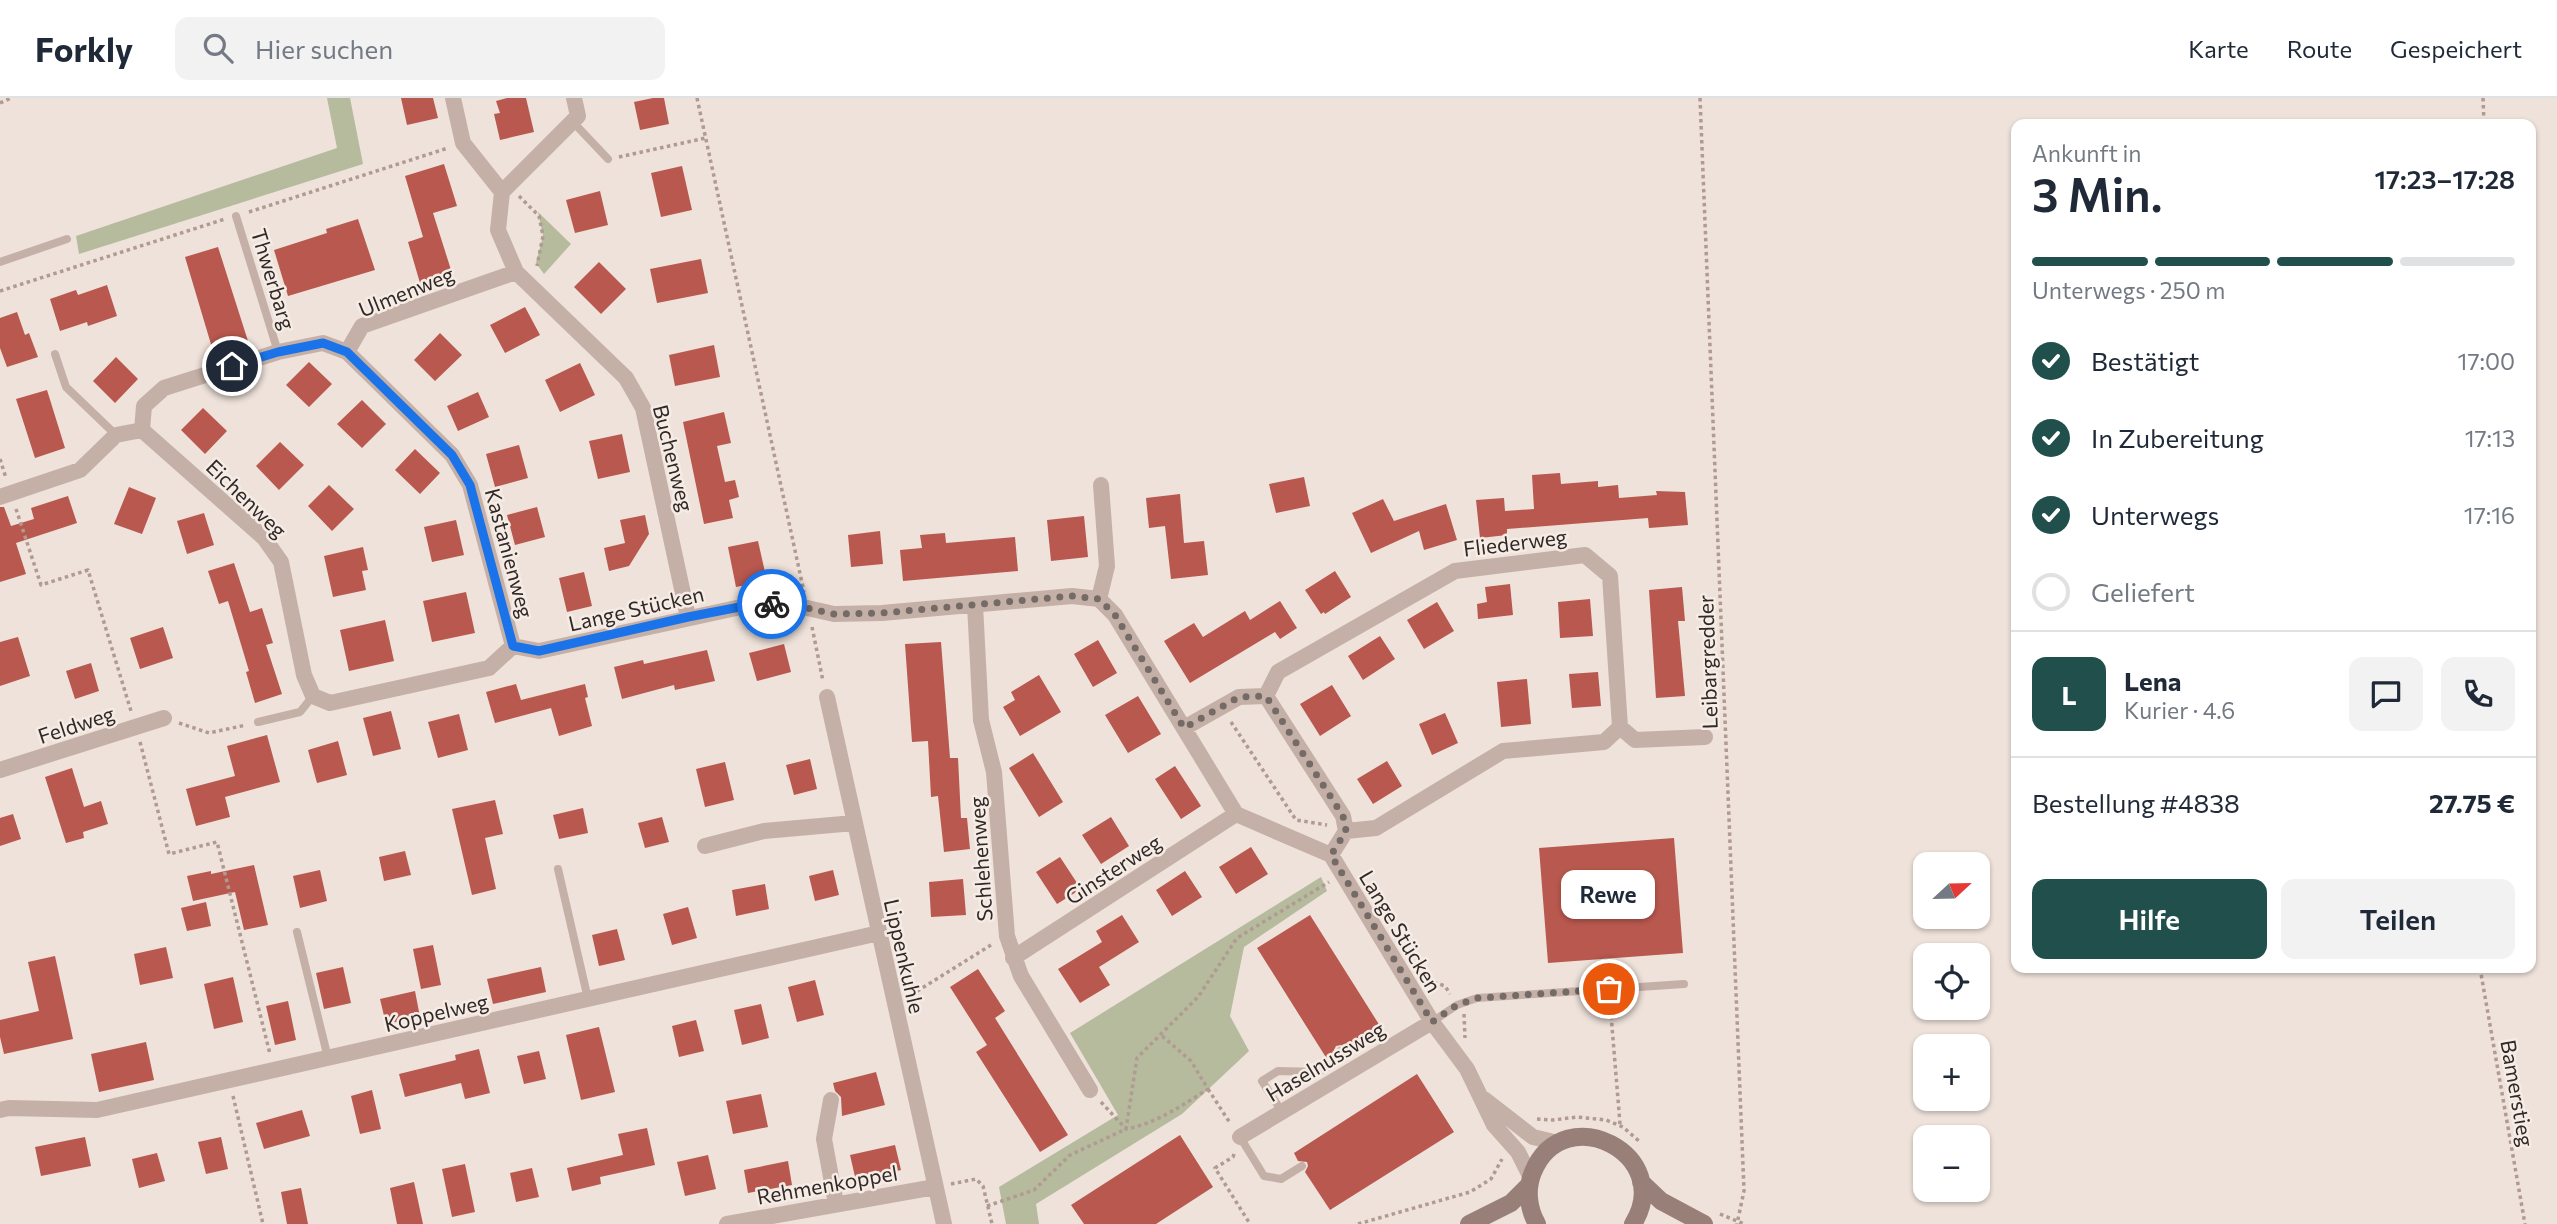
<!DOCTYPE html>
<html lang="de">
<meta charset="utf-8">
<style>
body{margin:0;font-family:Commissioner,sans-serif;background:#f2f2f3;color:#1f2937;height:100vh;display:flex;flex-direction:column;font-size:26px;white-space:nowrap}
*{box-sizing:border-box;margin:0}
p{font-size:23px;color:#747a83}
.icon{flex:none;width:38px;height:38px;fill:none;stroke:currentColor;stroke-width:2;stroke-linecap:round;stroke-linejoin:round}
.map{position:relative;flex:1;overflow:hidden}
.sheet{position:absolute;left:2011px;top:21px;width:525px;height:854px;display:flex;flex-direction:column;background:#fff;border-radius:14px;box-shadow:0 2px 5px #0004}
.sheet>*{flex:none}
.needle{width:46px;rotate:68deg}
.buttons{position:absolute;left:1913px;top:754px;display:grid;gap:14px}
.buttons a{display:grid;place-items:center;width:77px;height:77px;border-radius:14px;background:#fff;box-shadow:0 2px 5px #0004;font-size:35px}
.pin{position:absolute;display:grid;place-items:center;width:60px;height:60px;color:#fff;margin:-30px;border:4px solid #fff;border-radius:50%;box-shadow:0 2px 7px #0007}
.courier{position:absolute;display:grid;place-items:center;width:70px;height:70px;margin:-35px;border:5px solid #1a73e8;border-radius:50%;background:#fff;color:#222;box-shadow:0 2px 9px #0007}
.bubble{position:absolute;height:49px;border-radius:14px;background:#fff;box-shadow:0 2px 5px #0004;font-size:23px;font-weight:600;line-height:49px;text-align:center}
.overview em{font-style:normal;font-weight:600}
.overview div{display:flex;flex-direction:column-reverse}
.overview{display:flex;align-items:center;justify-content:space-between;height:119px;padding:0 21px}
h1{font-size:46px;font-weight:600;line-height:52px}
.bar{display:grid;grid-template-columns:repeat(4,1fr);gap:10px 7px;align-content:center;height:84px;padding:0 21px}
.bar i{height:9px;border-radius:5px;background:#e0e1e3}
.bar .selected{background:#214f4b}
.bar p{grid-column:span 4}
.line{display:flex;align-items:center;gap:18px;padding:0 21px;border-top:2px solid #e0e1e3}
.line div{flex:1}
.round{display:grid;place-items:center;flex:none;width:74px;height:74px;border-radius:14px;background:#f2f2f3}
ol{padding:0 21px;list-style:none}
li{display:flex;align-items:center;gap:21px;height:77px}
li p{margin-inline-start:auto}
li .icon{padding:7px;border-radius:50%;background:#214f4b;color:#fff;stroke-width:4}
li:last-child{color:#747a83}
li i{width:38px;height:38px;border:4px solid #e0e1e3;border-radius:50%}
.button{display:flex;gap:14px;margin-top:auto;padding:14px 21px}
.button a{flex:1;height:80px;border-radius:14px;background:#214f4b;color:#fff;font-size:28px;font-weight:600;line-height:80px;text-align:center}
.button a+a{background:#f2f2f3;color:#1f2937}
header{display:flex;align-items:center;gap:42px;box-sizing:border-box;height:98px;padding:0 35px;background:#fff;border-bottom:2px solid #e0e1e3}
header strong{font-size:33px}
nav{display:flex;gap:38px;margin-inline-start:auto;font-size:24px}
.search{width:490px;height:63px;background:#f2f2f3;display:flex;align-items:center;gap:18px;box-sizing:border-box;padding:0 24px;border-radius:14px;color:#747a83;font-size:26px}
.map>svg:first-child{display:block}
.green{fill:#b5bb9c}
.building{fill:#b8584e}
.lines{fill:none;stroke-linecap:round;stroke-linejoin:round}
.path{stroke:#b09a92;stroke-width:3.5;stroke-dasharray:3.5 3.5;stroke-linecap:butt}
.lane{stroke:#c5b0a7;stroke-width:8}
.street{stroke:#c5b0a7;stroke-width:16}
.secondary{stroke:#988079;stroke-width:18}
.done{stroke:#746a66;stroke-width:7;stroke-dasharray:0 12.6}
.route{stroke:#1a73e8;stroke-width:9}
.labels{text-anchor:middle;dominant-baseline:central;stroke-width:5;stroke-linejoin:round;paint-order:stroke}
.street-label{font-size:21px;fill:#322927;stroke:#f6ece6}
</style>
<header>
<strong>Forkly</strong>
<div class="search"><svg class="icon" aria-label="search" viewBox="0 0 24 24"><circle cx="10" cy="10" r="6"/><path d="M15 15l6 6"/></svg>Hier suchen</div>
<nav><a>Karte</a><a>Route</a><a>Gespeichert</a></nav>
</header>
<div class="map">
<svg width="2557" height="1126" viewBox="0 0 2557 1126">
<rect width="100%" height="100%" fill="#eee2da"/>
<path class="green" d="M327,0H350L363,66L79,156L76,138L337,50Z
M538,114L571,146L544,176L536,165L543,138Z
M1321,779L1327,793L1244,849L1230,918L1249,953L1182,1016L1036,1106L1039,1126H1006L999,1089L1118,1017L1070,935Z"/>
<path class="building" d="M401,0H433L438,20L407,27Z
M507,0H526L534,34L500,42L494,16L500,15L496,3Z
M653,0H664L669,26L640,32L634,4Z
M444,66L457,108L433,115L452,175L420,185L408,144L423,139L405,78Z
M682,68L692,112L661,119L651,75Z
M600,93L608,127L575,135L566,102Z
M358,121L375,172L288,198L274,152L327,135L326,131Z
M218,149L248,243L213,253L185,159Z
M701,161L708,195L657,205L650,171Z
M599,164L626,191L601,216L574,189Z
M107,187L117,218L88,228L87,224L60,233L50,201L76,192L78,197Z
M525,209L540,237L505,255L490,227Z
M17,214L25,237L29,235L38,259L7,269L0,250V220Z
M440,235L462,257L435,283L414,262Z
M714,247L720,279L675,288L669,257Z
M116,259L138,281L115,305L93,283Z
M309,264L332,286L309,309L286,287Z
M580,265L595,297L560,314L545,282Z
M47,292L65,350L35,360L16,301Z
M478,294L489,319L458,333L447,308Z
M362,302L386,326L362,350L337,326Z
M203,310L227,333L205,356L181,332Z
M724,314L731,345L717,348L725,384L735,382L739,399L729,402L733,420L704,426L683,324Z
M622,336L630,374L598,381L589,343Z
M280,344L304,367L279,392L256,368Z
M519,347L528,380L495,389L486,356Z
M415,351L440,375L420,396L395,372Z
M1560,375L1561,386L1598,383V389L1618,387L1619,400L1657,397L1656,393L1685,394L1688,427L1649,430L1648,420L1507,431V437L1480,440L1476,402L1504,400L1505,413L1534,411L1532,377Z
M1304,379L1310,408L1276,415L1269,386Z
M329,387L354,411L332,433L308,408Z
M129,389L156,400L142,436L114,426Z
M1180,396L1184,445L1204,443L1208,477L1171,481L1165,428L1149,430L1146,400Z
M68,398L77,425L16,445L26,476L0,484V409H4L11,428L34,421L31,410Z
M1383,401L1394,423L1446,406L1457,442L1424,452L1419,433L1371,455L1352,415Z
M537,409L545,439L515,447L507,417Z
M204,415L214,447L187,456L177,423Z
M645,417L649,436L629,468L609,473L604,450L625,445L620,422Z
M1084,418L1088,459L1051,463L1047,422Z
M456,422L464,457L432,464L424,429Z
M880,433L883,466L851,469L848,437Z
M945,435L946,445L1015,439L1018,473L903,483L900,452L922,450L920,437Z
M758,443L767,483L736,489L728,449Z
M363,449L368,472L362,473L366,492L333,499L324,458Z
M234,465L250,514L262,510L273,545L266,547L282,596L255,605L246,574L249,573L228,503L219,506L208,473Z
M1335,473L1351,499L1325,516L1324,514L1321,516L1305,492Z
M584,474L592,508L567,514L559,480Z
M1510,486L1513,517L1478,521L1477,506L1487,504L1485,489Z
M1682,489L1685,523H1678L1685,598L1656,600L1649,492Z
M466,494L475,535L432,544L423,503Z
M1590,501L1593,538L1560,540L1558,504Z
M1280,503L1297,530L1280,541L1275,534L1190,585L1164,543L1194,525L1203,539L1245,513L1250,522Z
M1437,504L1454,533L1424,551L1407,522Z
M385,522L394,563L349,573L340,532Z
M163,529L173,560L140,571L130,540Z
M1380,538L1395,561L1363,582L1348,558Z
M18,539L30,578L0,588V544Z
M1098,542L1117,575L1093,589L1074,556Z
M941,544L950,660H958L961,720H967L970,751L944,754L938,698L931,699L928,643L912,644L905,546Z
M784,546L791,574L757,583L749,555Z
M707,552L715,583L675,592L674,587L622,601L614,569L643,562L644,566Z
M91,565L99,593L75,601L66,573Z
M1598,574L1601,608L1572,610L1569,576Z
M1039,577L1061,614L1020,638L1003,609L1015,602L1011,594Z
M1527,581L1531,626L1501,629L1497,584Z
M516,586L521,602L585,586L588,599L585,600L592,628L559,638L551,610L495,625L486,594Z
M1332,587L1351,618L1320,638L1300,606Z
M1138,598L1161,636L1128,655L1105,617Z
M391,613L401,651L373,658L363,620Z
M1445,615L1458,645L1432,657L1419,626Z
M459,616L468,652L438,660L428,624Z
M267,637L280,684L225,699L230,719L196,728L186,691L235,678L227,648Z
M338,643L347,677L317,685L308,652Z
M1033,655L1063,704L1039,719L1009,670Z
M810,661L817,691L794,697L786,667Z
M1387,663L1402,688L1373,706L1357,681Z
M725,664L734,702L705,709L696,671Z
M1175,668L1201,708L1181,721L1155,681Z
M72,670L84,709L101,703L108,726L83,734L84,740L66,745L45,679Z
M495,702L503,736L485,740L496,791L472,797L452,711Z
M583,710L588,735L559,741L553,717Z
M13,716L21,741L0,748V720Z
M662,719L669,744L645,750L638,725Z
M1111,719L1129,748L1101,766L1082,737Z
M1674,740L1683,855L1548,865L1539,750Z
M1251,749L1268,776L1236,796L1219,769Z
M405,753L411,777L384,783L379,759Z
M1060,759L1081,791L1057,806L1036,774Z
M254,767L268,827L244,832L235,794L193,803L187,778L211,773V776Z
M320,772L327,803L300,810L293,778Z
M833,772L839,797L815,803L809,778Z
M1185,773L1202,799L1172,818L1156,792Z
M963,781L966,817L931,819L929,784Z
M765,786L769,811L736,818L732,792Z
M206,804L211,828L187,833L181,810Z
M688,809L697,840L672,847L663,816Z
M1122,817L1139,844L1099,869L1110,887L1080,905L1058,871L1102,844L1096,833Z
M1310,817L1380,928L1345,949L1341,947L1336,948L1334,952V957L1327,961L1257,850Z
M617,831L625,862L599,868L592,837Z
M433,847L441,887L421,891L413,851Z
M166,849L173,880L140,887L134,856Z
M55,858L73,941L4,956L0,939V922L39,913L28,864Z
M343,869L351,905L324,911L316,875Z
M541,869L546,894L493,906L487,881Z
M978,871L1005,913L995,920L1068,1037L1040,1054L976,954L987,947L950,889Z
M233,879L243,924L214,931L204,886Z
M815,882L824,917L797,924L788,889Z
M415,893L420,919L386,926L380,901Z
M288,903L296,942L275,947L266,908Z
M761,906L769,940L742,947L734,912Z
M696,922L704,953L679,959L672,928Z
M599,929L615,994L581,1002L566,937Z
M146,944L154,982L99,994L91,956Z
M479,951L490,995L465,1001L461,985L405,999L399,976L456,962L455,957Z
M539,953L546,981L524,986L517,958Z
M876,974L885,1007L842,1018L841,999L835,993L833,985Z
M1417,976L1454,1034L1330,1112L1305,1074L1308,1068L1307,1064L1298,1063L1294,1055Z
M372,992L381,1031L360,1036L351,998Z
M761,996L768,1029L733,1036L726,1003Z
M302,1012L310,1038L264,1051L256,1025Z
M647,1030L655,1067L600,1079L601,1086L572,1093L567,1070L623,1057L618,1036Z
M1180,1037L1213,1089L1156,1126H1084L1071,1107Z
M85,1039L91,1068L41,1078L35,1049Z
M221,1039L228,1071L206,1076L198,1044Z
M895,1047L901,1072L856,1083L850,1057Z
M157,1055L165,1083L139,1090L132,1061Z
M708,1057L716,1091L685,1098L677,1064Z
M788,1063L792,1087L748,1095L744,1072Z
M465,1066L475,1114L452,1119L442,1071Z
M532,1070L539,1099L516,1104L510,1075Z
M414,1084L423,1126H397L390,1090Z
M301,1090L308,1126H287L281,1094Z"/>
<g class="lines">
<path class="path" d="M697,0L804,494
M1700,0L1744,1093L1737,1126
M2483,0L2484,26
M0,5L11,0
M619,59L706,40
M519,98L539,118L543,138L537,168
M249,114L448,50
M0,193L225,121
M0,361L6,380
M16,411L41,487L88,472L131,613
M812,529L823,583
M1231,624L1296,722L1327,727
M179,625L209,635L246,627
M140,644L169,756L217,744L270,956
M1606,860L1608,879
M2480,870L2525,1126
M1427,882L1445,888L1450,896
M911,897L991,847
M1610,904L1620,1026
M1464,916L1465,940
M1208,991L1230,1025
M233,998L263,1126
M1101,1004L1126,1031C1155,1026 1183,1007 1208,991L1191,963L1161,937
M1537,1021L1553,1022L1577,1019L1606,1022L1623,1029L1640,1044
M1234,1056L1233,1059L1215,1070L1250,1126
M951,1086L976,1081L983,1088L992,1126
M987,1108L1034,1092L1070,1057L1126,1031L1137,960L1198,899L1237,840L1329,784
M1720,1116L1744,1126
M1358,1126L1470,1094L1491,1081L1502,1061"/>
<path class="lane" d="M572,23L608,61
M236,118L278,254
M0,164L67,141
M55,256L66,289L116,337
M258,624L300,614L313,598
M558,771L588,901
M297,834L328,960
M1432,924L1457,907L1477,900L1684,886
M1282,1014L1262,983L1278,973L1319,974L1343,959L1340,953
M1240,1039L1264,1078L1281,1081L1302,1068"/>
<path class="street" d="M453,0L463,45L502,94
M502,94L578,18L574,0
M516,174L626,280L643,310L688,519
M347,254L452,357L470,387L513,548
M142,332L264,440L281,464L304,577L313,598L330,605L489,570L513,548
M142,332L144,308L164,290L278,254L323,245L347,254L362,228L516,174L498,132L502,94
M0,399L80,372L116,337L142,332
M1099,501L1107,468L1101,387
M975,507L981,622L994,674L1007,838L1021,878L1090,992
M513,548L539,553L750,507L785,505L834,516L882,515L1072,498L1099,501L1115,517L1236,716L1331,757L1432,924L1467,971L1494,1027L1518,1054L1531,1080
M1266,598L1278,574L1455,473L1585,457L1610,478L1620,629
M827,599L944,1126
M1184,630L1239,599L1266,598L1343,718L1346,733L1331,757
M0,672L164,620
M1346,733L1376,730L1503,653L1604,644L1620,629L1635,642L1705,639
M705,748L764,733L854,725
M1013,860L1236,716
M1484,1001L1533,1039L1558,1045
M831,1002L824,1041L836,1106
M0,1012L9,1010L97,1012L879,835
M1240,1039L1432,924
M727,1126L935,1089"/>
<path class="secondary" d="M1641,1084L1661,1103L1704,1126
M1469,1126L1511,1105L1529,1087
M1537,1126C1528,1110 1526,1091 1533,1074C1564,999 1676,1057 1633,1126"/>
</g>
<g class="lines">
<path class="done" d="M772,506L785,505L834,516L882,515L1072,498L1099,501L1115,517L1184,630L1239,599L1266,598L1343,718L1346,733L1331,757L1432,924L1457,907L1478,900L1609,891"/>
<path class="route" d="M232,268L278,254L323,245L347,254L452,357L470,387L513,548L539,553L688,519L750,507L772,506"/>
</g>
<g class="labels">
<g class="street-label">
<text transform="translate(274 181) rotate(73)">Thwerbarg</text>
<text transform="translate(406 193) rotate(-22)">Ulmenweg</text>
<text transform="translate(674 360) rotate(76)">Buchenweg</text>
<text transform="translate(247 400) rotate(44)">Eichenweg</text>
<text transform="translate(1515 444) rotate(-7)">Fliederweg</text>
<text transform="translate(510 455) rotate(75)">Kastanienweg</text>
<text transform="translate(636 510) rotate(-13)">Lange Stücken</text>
<text transform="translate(1707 564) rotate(-92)">Leibargredder</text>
<text transform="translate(76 626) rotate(-18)">Feldweg</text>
<text transform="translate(980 761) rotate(-94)">Schlehenweg</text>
<text transform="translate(1113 771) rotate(-33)">Ginsterweg</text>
<text transform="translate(1401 833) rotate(59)">Lange Stücken</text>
<text transform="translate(905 858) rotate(77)">Lippenkuhle</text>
<text transform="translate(436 914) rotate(-13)">Koppelweg</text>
<text transform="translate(1325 963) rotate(-31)">Haselnussweg</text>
<text transform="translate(2518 995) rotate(80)">Bamerstieg</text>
<text transform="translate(827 1086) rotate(-10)">Rehmenkoppel</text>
</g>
</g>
</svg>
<div class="buttons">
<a><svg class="needle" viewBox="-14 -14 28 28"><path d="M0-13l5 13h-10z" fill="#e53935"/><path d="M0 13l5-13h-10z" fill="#747a83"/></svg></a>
<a><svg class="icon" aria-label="locate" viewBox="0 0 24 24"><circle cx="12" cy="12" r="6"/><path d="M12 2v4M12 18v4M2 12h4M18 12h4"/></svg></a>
<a>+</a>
<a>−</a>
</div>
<div class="pin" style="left:1609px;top:891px;background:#ea580c"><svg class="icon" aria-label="bag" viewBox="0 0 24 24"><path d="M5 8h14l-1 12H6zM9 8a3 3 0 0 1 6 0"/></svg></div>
<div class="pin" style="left:232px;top:268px;background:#1f2937"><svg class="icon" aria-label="home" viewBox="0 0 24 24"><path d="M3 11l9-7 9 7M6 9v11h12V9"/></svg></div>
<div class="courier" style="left:772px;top:506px"><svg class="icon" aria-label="bike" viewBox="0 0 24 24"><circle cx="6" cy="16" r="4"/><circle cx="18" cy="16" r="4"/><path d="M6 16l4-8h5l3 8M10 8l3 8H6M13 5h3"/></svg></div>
<div class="bubble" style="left:1561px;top:772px;width:94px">Rewe</div>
<section class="sheet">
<div class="overview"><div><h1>3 Min.</h1><p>Ankunft in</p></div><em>17:23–17:28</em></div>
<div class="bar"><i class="selected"></i><i class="selected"></i><i class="selected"></i><i></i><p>Unterwegs · 250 m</p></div>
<ol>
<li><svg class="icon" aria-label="check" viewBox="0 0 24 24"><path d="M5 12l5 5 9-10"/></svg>Bestätigt<p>17:00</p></li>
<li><svg class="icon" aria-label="check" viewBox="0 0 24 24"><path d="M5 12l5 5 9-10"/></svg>In Zubereitung<p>17:13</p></li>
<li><svg class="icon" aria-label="check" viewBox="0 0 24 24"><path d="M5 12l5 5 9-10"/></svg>Unterwegs<p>17:16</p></li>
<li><i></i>Geliefert</li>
</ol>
<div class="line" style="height:126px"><b class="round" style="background:#214f4b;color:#fff">L</b><div><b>Lena</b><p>Kurier · 4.6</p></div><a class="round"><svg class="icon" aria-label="chat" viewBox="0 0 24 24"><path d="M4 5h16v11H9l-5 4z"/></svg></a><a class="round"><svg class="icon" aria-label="phone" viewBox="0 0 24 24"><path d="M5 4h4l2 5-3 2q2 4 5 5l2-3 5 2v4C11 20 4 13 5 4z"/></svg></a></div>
<div class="line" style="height:91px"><div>Bestellung #4838</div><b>27.75 €</b></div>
<div class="button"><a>Hilfe</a><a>Teilen</a></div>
</section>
</div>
